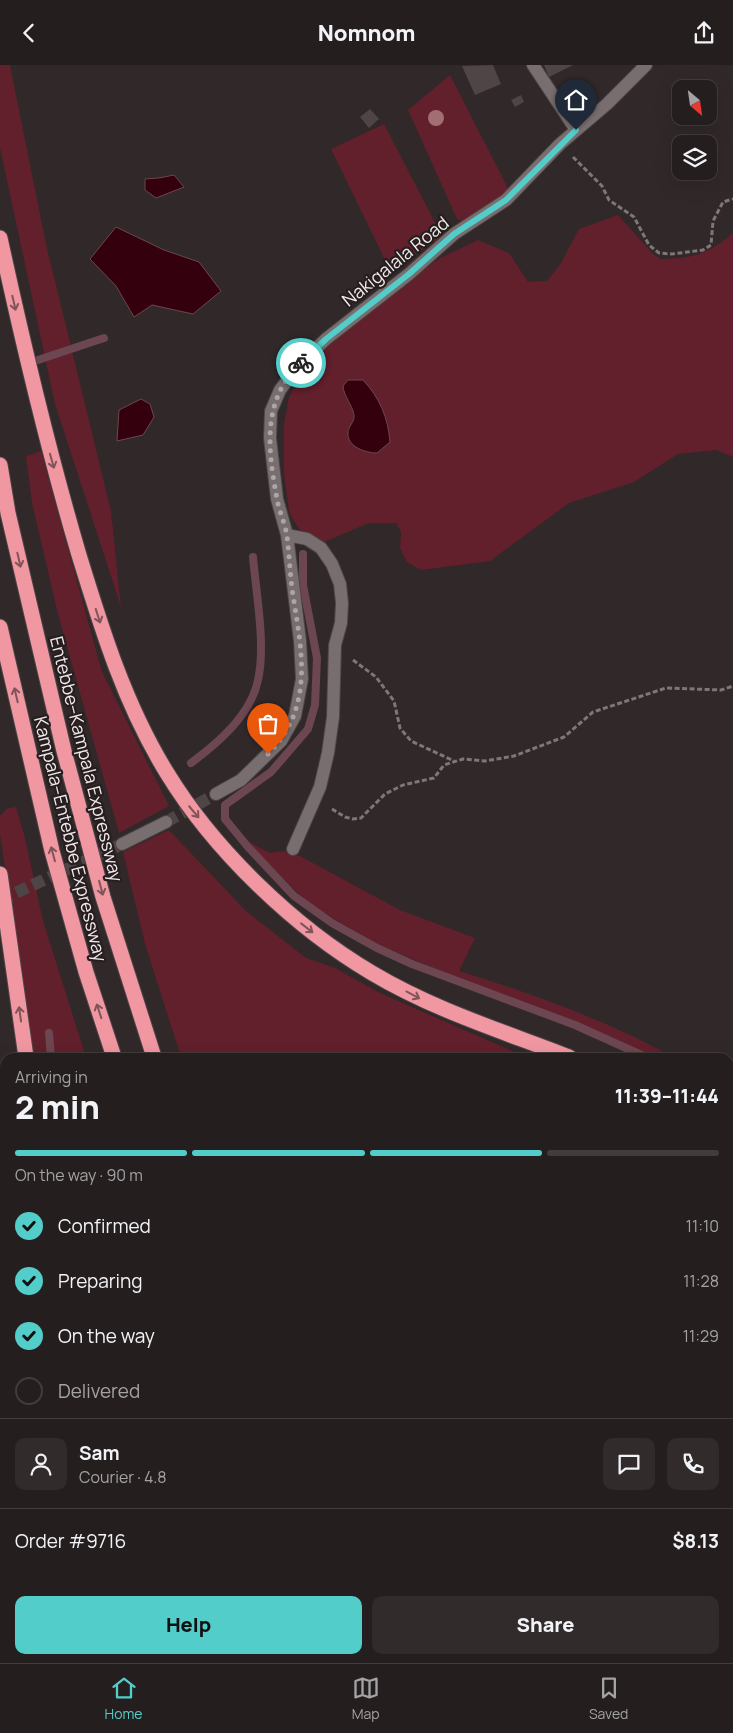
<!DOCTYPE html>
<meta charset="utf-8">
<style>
body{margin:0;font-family:Manrope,sans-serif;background:#312b2c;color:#f1f3f6;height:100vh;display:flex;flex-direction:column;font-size:19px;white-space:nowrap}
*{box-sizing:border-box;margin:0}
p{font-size:16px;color:#a3a2a4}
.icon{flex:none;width:28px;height:28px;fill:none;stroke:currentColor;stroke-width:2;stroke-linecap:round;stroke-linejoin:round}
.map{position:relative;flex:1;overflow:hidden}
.sheet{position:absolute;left:0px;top:988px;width:734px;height:611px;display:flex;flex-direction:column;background:#251e1f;border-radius:15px 15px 0 0;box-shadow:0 5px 20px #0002,0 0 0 1px #423c3d}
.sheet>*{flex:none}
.needle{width:32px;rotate:151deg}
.controls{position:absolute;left:672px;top:15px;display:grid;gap:10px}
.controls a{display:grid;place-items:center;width:45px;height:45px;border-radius:10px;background:#251e1f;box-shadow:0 5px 20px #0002,0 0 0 1px #423c3d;font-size:25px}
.pin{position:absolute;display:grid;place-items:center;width:42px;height:42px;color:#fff;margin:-51px -21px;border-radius:50% 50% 50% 0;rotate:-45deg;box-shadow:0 0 5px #0007}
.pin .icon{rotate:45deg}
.courier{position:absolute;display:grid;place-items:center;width:50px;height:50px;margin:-25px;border:4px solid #53cdc9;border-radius:50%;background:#fff;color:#222;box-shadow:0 1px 6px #0007}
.headline em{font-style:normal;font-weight:800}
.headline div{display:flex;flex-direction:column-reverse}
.headline{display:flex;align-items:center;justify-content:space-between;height:85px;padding:0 15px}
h1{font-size:32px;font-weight:800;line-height:38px}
.bar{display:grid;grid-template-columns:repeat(4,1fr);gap:8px 5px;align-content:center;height:60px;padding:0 15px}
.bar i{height:6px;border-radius:4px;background:#423c3d}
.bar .current{background:#53cdc9}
.bar p{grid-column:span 4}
.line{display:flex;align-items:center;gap:12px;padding:0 15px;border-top:1px solid #423c3d}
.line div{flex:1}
.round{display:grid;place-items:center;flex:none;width:52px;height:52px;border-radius:10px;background:#312b2c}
ol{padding:0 15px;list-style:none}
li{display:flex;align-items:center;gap:15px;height:55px}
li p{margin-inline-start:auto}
li .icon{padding:5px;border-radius:50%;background:#53cdc9;color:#111;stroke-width:4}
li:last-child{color:#a3a2a4}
li i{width:28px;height:28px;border:2px solid #423c3d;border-radius:50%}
.primary-button{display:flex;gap:10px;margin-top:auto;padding:10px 15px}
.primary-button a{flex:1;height:58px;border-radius:10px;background:#53cdc9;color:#111;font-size:20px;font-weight:800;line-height:58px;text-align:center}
.primary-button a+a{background:#312b2c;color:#f1f3f6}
header{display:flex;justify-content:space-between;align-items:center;height:65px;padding:0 15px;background:#251e1f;font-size:22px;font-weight:800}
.dock{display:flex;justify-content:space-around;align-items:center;height:70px;border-top:1px solid #423c3d;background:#251e1f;font-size:14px;color:#a3a2a4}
.dock a{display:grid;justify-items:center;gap:2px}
.dock .current{color:#53cdc9}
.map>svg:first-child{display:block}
.green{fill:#621f2c;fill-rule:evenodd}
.water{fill:#34000e;stroke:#6c4650}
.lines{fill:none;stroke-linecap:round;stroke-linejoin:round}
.stream{stroke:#6c4650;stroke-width:8}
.building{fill:#4f4546}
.minor-tunnel{stroke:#4e4546;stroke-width:12;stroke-dasharray:12 6;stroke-linecap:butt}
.minor-casing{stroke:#4c4545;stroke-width:14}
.highway-casing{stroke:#4c4545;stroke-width:17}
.path{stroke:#7e7677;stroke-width:3;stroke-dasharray:5 2.5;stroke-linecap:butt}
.minor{stroke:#796e6f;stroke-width:12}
.highway{stroke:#f097a2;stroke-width:15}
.tree{fill:#a26d73}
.oneway{stroke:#81545a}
.done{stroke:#ada6a6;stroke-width:5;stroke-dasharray:0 9}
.route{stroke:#53cdc9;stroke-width:6}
.labels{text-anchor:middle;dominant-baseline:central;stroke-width:4.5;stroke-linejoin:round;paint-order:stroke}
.street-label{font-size:18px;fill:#f0eaea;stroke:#271e1f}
</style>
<header><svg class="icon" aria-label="back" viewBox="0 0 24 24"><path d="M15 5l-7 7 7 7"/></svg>Nomnom<svg class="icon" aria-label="share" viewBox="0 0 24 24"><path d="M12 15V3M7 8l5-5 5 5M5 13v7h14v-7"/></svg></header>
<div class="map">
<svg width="733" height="1598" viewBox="0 0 733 1598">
<rect width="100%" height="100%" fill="#312829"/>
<path class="green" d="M0,0H10L46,179L111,446L121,542L55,339L0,83Z
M450,10L509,125L465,157L457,154L408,45Z
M384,59L442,171L391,207L331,84Z
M618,150L653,189L661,194C693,193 709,189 733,168V392L716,385L678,389L634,417L569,438L490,496L421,505L407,497L400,483L401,467L396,458H369L324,477L299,464L289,447L284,409V359L289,332L297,317L306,303L322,287L377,239L440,193L478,175L509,188L528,217L547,216L561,198L579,164ZM353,345L383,346L388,360L348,367L354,353Z
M41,386L102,607L169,741L119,768L58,549L32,438L26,391Z
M16,742L25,773L43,856L86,992H33L0,769V751L6,744Z
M169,765L246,846L306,893L335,903L380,928L526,992H181L145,879L123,787Z
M242,773L270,788L283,786L300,791L400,845L475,873L459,906C533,929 606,955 673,992H653L614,973L540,943L457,913L373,877L309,839Z
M0,1099L5,1144V1594H65V1598H0Z
M729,1149L733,1154V1573L729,1578Z
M109,1594H326L328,1598H108Z
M456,1594H714L709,1598H458Z"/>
<path class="water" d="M174,110L184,122L156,133L145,125V114L159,113Z
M116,162L164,185L199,197L221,226L193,249L152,240L134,252L116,221L90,194Z
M348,315H363C380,333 388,353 390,377L377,388C366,388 347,382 348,368C348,361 355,357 354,350C352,339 344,332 343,321Z
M141,334L150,339L154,352L143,370L117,376L119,345Z"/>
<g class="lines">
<path class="stream" d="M38,295L104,273
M303,489V520L317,593L315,640L308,664L271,707L225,740V754L248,782L294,831L332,858L377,883L412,899L575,960L646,992
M191,698C218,678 251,650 258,615C266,580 256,528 253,492
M49,968L51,992
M729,1051L733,1054
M729,1177L733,1183
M729,1557L733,1552
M121,1598V1594
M689,1598L694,1594"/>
</g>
<path class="building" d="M493,0L501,19L475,30L462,1Z
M544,0H573L549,12Z
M521,30L524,37L515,42L511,35Z
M370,44L379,54L369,63L360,52Z"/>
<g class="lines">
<path class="minor-tunnel" d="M166,757L216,729
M0,835L122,779"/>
<defs>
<path id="minor" d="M533,0L576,65
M287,470L307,474L321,483L332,499L340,519L342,538L341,558L335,580L333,652L328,688L320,722L293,784
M216,729L241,715L281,676L295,651L302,614L300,576L287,470L277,434L270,373L271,346L280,325L298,301L326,274L409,209L454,169L506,135L560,79L607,39L646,0
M122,779L166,757"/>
<path id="highway" d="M0,173C23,279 48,385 79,490C102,565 125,640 167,708C214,785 294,862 372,908C434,945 502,966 569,992
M0,400L8,448L64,686L103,832L154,992
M0,562L52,786L86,907L114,992
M0,809L26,992
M729,1084L733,1088
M729,1115L733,1119
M355,1594L357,1598
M397,1594L399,1598
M427,1594L429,1598
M98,1598V1594"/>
</defs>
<use href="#minor" class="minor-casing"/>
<use href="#highway" class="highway-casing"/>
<path class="path" d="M573,92L602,121L609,135L634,152L649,180L659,188L672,189L703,185L711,180L713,156L723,137L733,134
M353,595L376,612L394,636L400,663L411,676L454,696
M332,744L345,752L353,754L361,753L385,729L403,720L434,713L444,700L463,694L485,696L514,691L564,672L593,647L666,623L721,625L733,621"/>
<use href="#minor" class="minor"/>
<use href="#highway" class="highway"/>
</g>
<circle class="tree" cx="436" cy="53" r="8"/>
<defs><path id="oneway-shaft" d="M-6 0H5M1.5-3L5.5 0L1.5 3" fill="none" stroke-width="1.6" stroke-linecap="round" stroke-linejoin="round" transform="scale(1.25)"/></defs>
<g class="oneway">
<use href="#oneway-shaft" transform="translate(14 238) rotate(77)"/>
<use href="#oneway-shaft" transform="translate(52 396) rotate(74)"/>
<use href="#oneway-shaft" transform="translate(19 495) rotate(77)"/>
<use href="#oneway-shaft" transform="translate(98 551) rotate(72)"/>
<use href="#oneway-shaft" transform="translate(16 630) rotate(-103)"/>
<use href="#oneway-shaft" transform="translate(194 747) rotate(50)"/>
<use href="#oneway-shaft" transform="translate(53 789) rotate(-105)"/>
<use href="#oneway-shaft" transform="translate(101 823) rotate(75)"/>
<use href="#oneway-shaft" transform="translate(307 863) rotate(38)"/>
<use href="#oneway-shaft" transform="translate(413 930) rotate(28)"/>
<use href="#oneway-shaft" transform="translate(99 946) rotate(-108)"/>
<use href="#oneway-shaft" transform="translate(20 949) rotate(-98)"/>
</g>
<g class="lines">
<path class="done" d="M268,689C316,641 301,583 292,524C290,506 289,488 287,471C285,458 279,446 277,434C268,385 261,335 301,298"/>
<path class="route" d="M301,298L326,274L409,209L454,169L506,135L576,65"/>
</g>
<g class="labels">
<g class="street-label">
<text transform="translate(395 196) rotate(-39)">Nakigalala Road</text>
<text transform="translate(87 694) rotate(76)">Entebbe–Kampala Expressway</text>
<text transform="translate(71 774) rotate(76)">Kampala–Entebbe Expressway</text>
</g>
</g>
</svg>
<div class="controls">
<a><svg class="needle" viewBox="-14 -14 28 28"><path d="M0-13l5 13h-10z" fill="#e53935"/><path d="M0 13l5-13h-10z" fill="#a3a2a4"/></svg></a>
<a><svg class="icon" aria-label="layers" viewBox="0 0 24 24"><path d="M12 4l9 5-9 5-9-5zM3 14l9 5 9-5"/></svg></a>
</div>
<div class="pin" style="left:268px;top:689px;background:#ea580c"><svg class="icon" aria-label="bag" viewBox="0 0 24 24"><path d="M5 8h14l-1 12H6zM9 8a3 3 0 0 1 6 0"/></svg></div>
<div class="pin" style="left:576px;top:65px;background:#1f2937"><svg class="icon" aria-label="home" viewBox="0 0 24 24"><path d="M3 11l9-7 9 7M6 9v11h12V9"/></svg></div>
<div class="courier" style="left:301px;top:298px"><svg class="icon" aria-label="bike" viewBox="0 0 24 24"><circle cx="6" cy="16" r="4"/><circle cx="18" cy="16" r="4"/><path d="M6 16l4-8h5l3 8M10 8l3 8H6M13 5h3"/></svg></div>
<section class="sheet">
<div class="headline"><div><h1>2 min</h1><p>Arriving in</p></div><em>11:39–11:44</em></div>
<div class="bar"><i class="current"></i><i class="current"></i><i class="current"></i><i></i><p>On the way · 90 m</p></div>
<ol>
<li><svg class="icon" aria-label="check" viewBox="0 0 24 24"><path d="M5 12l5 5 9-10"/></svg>Confirmed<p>11:10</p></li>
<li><svg class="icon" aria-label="check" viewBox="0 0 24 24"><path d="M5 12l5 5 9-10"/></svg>Preparing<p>11:28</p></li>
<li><svg class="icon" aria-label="check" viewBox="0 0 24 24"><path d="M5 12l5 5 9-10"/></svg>On the way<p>11:29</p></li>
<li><i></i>Delivered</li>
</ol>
<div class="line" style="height:90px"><a class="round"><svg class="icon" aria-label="person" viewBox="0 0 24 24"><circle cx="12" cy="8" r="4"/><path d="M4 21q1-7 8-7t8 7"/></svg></a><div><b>Sam</b><p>Courier · 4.8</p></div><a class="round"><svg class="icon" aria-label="chat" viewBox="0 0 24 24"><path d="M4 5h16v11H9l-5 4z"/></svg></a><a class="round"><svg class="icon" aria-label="phone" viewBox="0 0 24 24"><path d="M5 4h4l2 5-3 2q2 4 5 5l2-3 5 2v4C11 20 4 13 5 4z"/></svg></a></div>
<div class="line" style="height:65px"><div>Order #9716</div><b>$8.13</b></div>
<div class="primary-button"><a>Help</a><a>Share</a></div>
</section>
</div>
<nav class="dock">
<a class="current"><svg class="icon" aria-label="home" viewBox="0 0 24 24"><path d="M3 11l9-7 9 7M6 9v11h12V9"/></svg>Home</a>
<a><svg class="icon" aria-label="map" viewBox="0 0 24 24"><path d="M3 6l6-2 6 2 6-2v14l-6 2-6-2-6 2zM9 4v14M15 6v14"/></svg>Map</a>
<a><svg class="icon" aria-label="saved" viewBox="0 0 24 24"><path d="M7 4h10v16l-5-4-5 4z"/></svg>Saved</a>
</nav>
